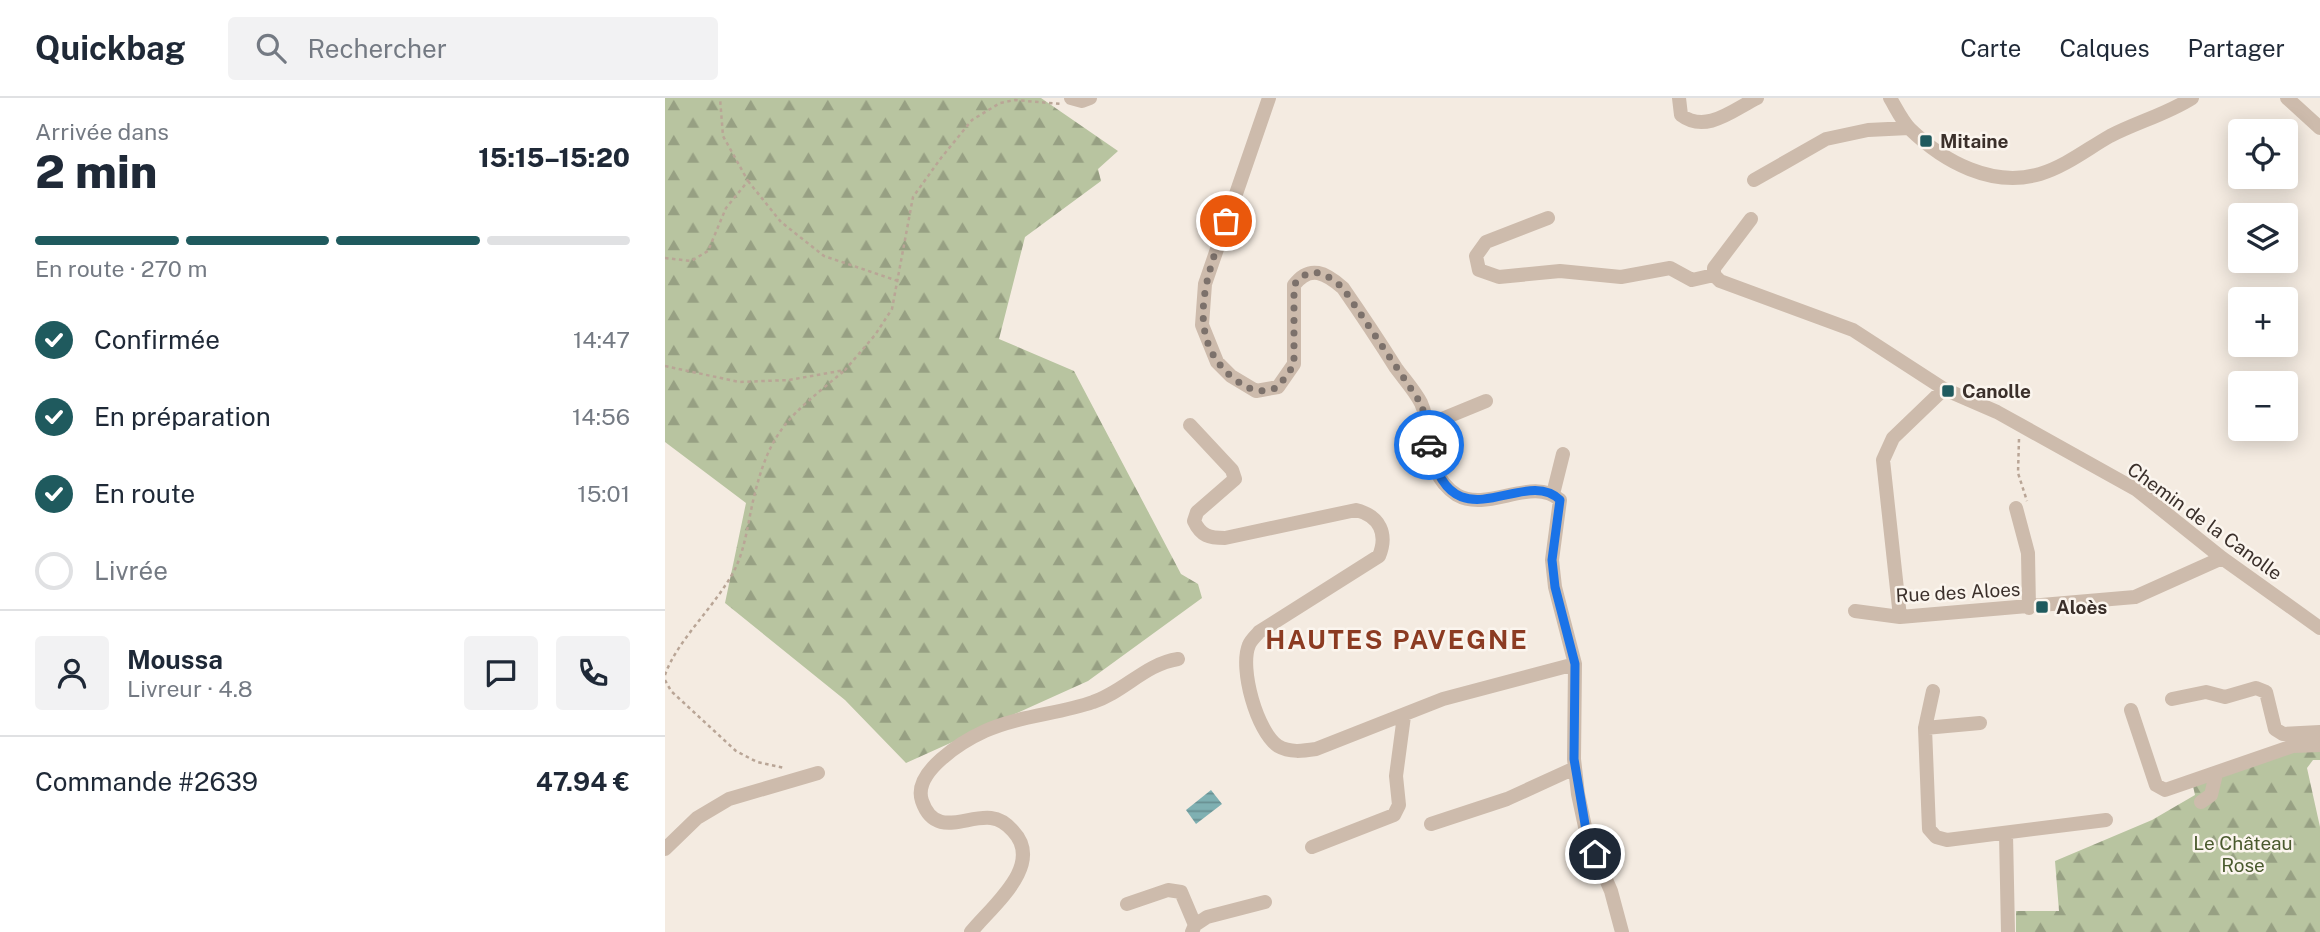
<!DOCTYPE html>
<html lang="fr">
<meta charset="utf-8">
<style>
body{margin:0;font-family:"Public Sans",sans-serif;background:#f2f2f3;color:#1f2937;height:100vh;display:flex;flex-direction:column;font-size:26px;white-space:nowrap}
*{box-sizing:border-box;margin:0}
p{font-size:23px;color:#747a83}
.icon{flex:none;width:38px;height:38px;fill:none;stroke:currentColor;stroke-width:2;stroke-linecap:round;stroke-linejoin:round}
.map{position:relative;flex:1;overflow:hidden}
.sheet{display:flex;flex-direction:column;background:#fff;width:665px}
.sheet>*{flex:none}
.fabs{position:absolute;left:1563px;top:21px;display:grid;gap:14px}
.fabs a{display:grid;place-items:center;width:70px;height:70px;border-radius:7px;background:#fff;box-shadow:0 4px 18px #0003;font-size:35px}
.pin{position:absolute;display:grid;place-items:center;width:60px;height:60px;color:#fff;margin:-30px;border:4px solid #fff;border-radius:50%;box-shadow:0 2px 7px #0007}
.courier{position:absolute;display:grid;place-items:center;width:70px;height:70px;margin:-35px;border:5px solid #1a73e8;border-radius:50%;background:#fff;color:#222;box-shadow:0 2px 9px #0007}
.headline em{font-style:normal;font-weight:800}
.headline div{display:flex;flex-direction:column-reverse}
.headline{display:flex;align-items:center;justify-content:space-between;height:119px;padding:0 35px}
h1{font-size:46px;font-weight:800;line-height:52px}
.bar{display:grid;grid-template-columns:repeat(4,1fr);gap:10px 7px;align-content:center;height:84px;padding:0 35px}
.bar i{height:9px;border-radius:5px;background:#e0e1e3}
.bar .current{background:#1f5a5e}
.bar p{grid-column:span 4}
.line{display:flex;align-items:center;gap:18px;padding:0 35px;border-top:2px solid #e0e1e3}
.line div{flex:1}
.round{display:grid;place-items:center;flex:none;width:74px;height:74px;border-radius:7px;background:#f2f2f3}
ol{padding:0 35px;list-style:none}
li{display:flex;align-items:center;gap:21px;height:77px}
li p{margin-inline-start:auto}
li .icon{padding:7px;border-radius:50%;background:#1f5a5e;color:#fff;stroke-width:4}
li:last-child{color:#747a83}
li i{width:38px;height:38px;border:4px solid #e0e1e3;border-radius:50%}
header{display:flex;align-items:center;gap:42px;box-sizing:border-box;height:98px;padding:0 35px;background:#fff;border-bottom:2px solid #e0e1e3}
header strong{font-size:33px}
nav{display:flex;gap:38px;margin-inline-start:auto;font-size:24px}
.search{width:490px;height:63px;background:#f2f2f3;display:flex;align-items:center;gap:18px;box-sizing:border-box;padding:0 24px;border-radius:7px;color:#747a83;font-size:26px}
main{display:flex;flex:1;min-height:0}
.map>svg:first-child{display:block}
.forest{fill:url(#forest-firs)}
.water{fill:url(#water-rules)}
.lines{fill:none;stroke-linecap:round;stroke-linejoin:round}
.path{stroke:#b9a596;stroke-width:2.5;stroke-dasharray:3.5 3.5;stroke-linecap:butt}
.minor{stroke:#cdbbac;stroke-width:14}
.done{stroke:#7c716b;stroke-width:7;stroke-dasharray:0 12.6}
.route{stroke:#1a73e8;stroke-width:9}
.poi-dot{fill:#1f5a5e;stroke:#fbf5ee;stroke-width:2.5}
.labels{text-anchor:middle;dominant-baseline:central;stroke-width:5;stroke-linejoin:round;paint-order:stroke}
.poi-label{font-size:19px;font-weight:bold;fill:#3b302b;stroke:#fbf5ee;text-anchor:start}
.street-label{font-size:19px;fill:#3b302b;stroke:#fbf5ee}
.park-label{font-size:19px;fill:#4a5a2e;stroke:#fbf5ee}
.district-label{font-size:26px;font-weight:bold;letter-spacing:2px;fill:#8c3b22;stroke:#fbf5ee}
</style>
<header>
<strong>Quickbag</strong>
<div class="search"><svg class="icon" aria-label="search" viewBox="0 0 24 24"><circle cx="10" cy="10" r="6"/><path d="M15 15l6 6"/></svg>Rechercher</div>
<nav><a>Carte</a><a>Calques</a><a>Partager</a></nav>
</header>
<main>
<section class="sheet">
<div class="headline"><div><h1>2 min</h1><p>Arrivée dans</p></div><em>15:15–15:20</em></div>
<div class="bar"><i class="current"></i><i class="current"></i><i class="current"></i><i></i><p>En route · 270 m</p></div>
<ol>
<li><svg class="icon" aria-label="check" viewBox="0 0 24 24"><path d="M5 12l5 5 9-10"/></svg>Confirmée<p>14:47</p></li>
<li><svg class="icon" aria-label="check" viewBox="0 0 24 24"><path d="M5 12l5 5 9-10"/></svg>En préparation<p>14:56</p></li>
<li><svg class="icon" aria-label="check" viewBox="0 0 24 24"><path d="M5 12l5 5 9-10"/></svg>En route<p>15:01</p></li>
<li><i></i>Livrée</li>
</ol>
<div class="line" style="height:126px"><a class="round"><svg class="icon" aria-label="person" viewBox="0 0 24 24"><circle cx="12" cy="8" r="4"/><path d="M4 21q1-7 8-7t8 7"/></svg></a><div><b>Moussa</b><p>Livreur · 4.8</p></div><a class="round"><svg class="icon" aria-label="chat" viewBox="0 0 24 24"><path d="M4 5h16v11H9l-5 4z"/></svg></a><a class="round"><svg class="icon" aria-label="phone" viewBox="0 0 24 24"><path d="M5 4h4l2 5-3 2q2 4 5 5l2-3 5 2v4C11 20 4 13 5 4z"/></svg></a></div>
<div class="line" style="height:91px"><div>Commande #2639</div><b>47.94 €</b></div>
</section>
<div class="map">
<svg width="1655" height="834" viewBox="0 0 1655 834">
<defs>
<pattern id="forest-firs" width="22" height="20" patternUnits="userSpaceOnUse" patternTransform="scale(1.75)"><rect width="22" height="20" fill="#b8c4a0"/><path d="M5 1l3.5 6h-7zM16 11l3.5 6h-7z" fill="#97a083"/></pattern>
<pattern id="water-rules" width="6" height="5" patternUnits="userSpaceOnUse" patternTransform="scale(1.75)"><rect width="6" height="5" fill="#7fb0b2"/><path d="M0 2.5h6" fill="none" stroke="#699091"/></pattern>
</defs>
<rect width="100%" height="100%" fill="#f4ebe1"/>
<path class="forest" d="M0,0H376L453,53L433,71L436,83L360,139L334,241L409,273L516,476L533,486L537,500L423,583L241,665L180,602L60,505L81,405L0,344Z
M1631,652L1655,653V662H1648L1642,670L1655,729V834H1351V813H1394L1390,763L1487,722L1530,697L1528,688Z"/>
<path class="water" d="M546,692L557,706L531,726L521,712Z"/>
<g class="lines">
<path class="path" d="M83,83L116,124L159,158L233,183
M0,160L26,163L43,153L61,110L83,83L58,38L55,0
M0,268L74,284L124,282L180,272L210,237L227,211L248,99L276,60L307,22L335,5L350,2L396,6
M1354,341L1353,375L1362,403
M0,577C12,542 51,508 70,471C80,451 83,425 88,403C105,330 124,319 180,272
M0,582L6,593L71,653L92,664L120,670"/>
<path class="minor" d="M406,0L417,3L425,0
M604,0L540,186L537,227L552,264L566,278L591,293L613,289L629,266V187C645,166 661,175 678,190C696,216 714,243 731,270C739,281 750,293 756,305C770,335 757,375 792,397C823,415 868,377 895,402L887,462L890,489L910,566L909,661L913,696L922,738L946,793L957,834
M1014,0L1016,17C1041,36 1068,12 1092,0
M1225,0C1231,10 1237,23 1245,31C1279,64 1327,90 1375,76C1401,68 1422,51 1445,38C1472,24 1502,16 1527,0
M1622,0L1655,30
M1089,82L1161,41L1203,32L1244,30
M883,120L821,144L811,158L814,172L834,179L895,173L956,179L1005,170L1027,182L1049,177
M1086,121L1049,170V177L1055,183L1188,232L1279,291L1332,314L1472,392L1557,460L1655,530
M525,327L567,372L570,381L532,414L529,423C536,438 544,440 560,440L691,412C715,418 723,436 714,458L594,534C591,538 586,542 584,547C574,570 592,634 613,648C625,655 638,653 651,651L778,601L910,566
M760,328L821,303
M888,396L898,356
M1351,410L1363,455L1364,510
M1190,513L1235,519L1470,499L1557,460
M1235,519L1218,362L1228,340L1279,291
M1268,593L1260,630L1264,731L1271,739L1282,742L1441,722
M1507,601L1541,594L1560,599L1591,590L1601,594L1610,631L1618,636L1655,634
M1466,612L1491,687L1500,692L1628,648L1655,647
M1260,630L1315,625
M1536,704L1546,697L1551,676
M766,726L842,701L910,670
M1341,736L1343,834
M647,749L729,717L734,707L731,678L739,618
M0,751L32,720L64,701L153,675
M462,806L503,792L516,794L530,827L527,834
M530,827L542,819L600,804
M306,834C327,808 380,767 348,733C342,726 335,721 326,720C301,717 270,741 257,703C247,674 298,643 320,633C353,618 394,616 428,604C459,594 480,566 513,561"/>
</g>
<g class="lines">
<path class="done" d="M561,123C543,175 517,238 568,280C582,291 595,297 613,289L629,267V187C645,166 661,175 678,190L757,307L764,347"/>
<path class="route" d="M764,347C787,452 858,366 895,402L887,462L890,489L910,566L909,661L922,738L930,756"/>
</g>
<g class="poi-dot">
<rect x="1254" y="36" width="14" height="14" rx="3.5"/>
<rect x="1276" y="286" width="14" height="14" rx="3.5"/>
<rect x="1370" y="502" width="14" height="14" rx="3.5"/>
</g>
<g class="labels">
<g class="poi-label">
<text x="1275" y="43">Mitaine</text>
<text x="1297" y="293">Canolle</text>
<text x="1391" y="509">Aloès</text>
</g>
<g class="street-label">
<text transform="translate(1540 423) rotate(36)">Chemin de la Canolle</text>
<text transform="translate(1293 494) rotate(-3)">Rue des Aloes</text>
</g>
<g class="park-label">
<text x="1578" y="745">Le Château<tspan x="1578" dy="22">Rose</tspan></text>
</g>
<g class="district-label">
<text x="732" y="541">HAUTES PAVEGNE</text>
</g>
</g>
</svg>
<div class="fabs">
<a><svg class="icon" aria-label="locate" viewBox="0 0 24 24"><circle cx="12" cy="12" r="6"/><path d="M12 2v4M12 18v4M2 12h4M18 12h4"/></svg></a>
<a><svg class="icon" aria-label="layers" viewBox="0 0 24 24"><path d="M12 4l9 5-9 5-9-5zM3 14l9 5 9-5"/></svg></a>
<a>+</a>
<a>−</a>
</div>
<div class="pin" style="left:561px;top:123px;background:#ea580c"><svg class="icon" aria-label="bag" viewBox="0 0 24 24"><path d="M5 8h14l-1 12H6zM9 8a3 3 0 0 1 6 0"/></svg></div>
<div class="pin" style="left:930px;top:756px;background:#1f2937"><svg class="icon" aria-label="home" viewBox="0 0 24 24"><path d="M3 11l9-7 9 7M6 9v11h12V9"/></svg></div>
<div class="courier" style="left:764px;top:347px"><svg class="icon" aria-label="car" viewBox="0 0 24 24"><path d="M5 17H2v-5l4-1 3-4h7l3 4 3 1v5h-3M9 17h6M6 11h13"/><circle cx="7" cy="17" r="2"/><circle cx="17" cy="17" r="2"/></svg></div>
</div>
</main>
